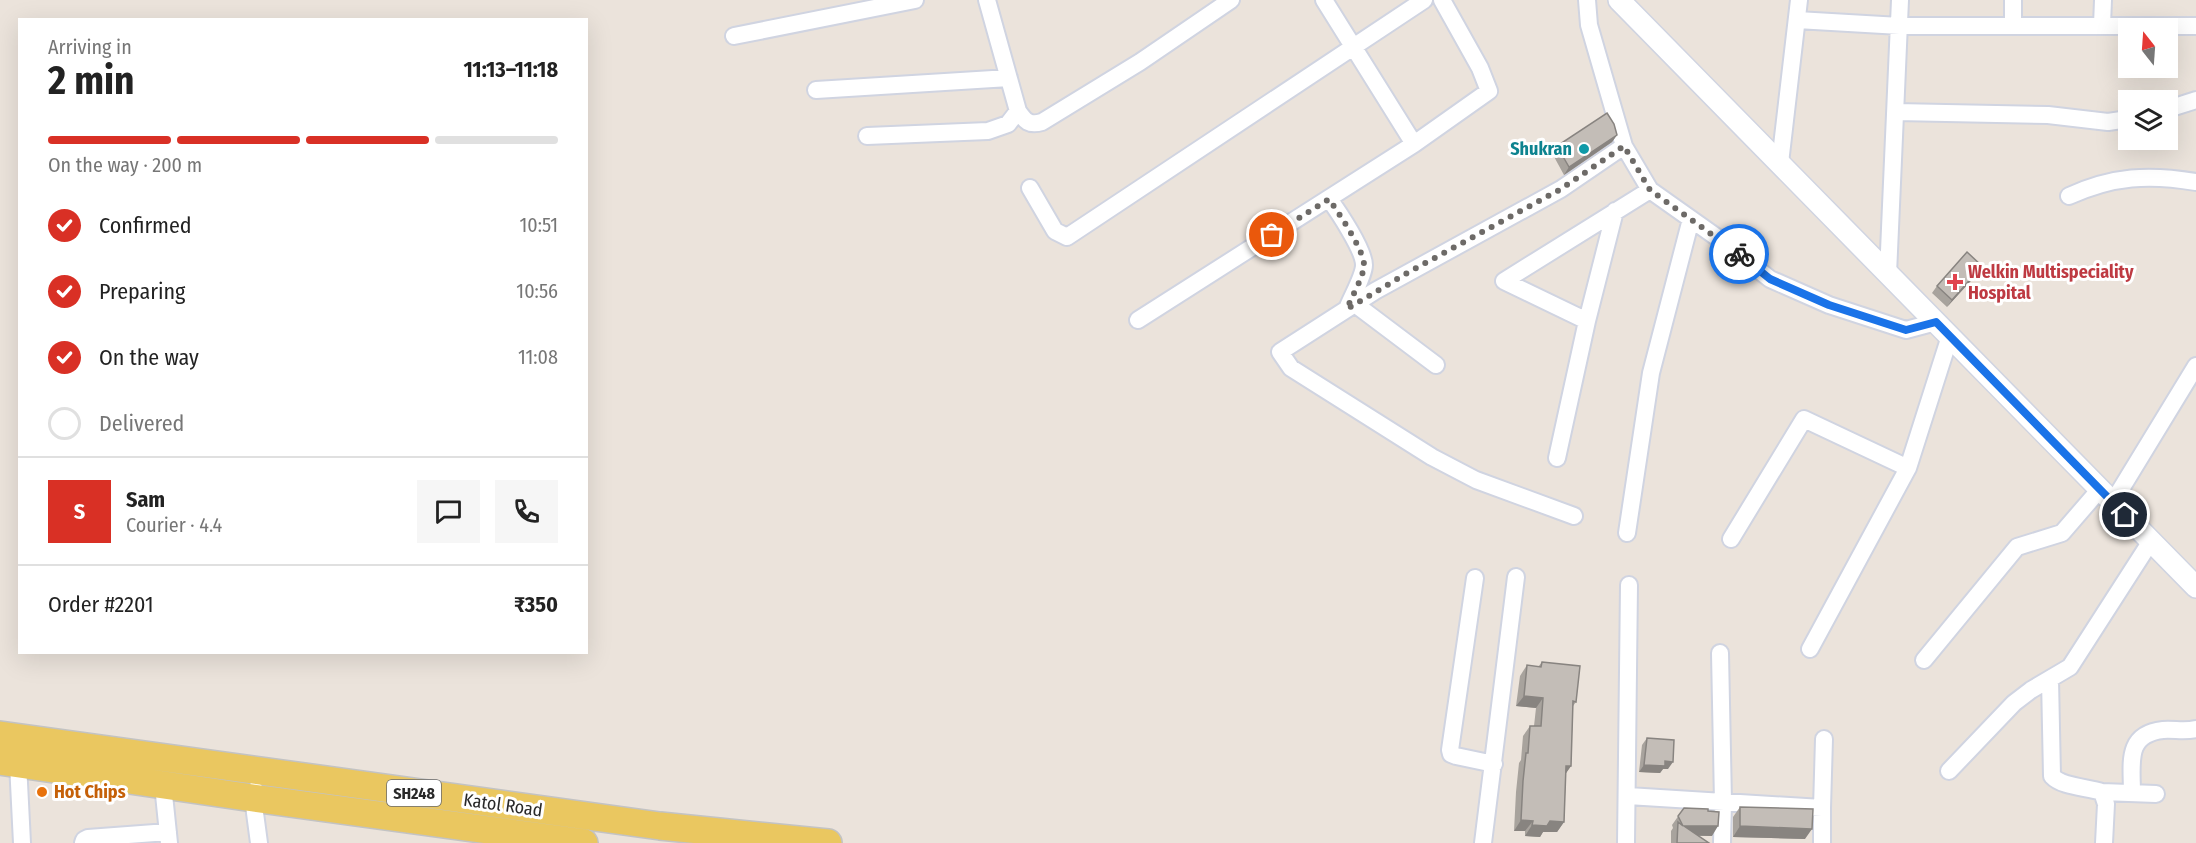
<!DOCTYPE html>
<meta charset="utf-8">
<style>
body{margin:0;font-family:"Fira Sans Condensed",sans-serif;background:#f6f6f6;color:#222;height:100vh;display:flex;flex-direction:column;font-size:22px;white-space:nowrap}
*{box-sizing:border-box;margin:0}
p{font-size:20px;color:#767676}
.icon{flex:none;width:33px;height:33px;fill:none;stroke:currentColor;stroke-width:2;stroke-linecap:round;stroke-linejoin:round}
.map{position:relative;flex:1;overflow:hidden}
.drawer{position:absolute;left:18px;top:18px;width:570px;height:636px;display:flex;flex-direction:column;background:#fff;border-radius:0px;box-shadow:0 6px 24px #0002}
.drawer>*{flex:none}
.needle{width:39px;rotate:343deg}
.buttons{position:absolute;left:2118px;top:18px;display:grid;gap:12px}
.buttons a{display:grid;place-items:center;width:60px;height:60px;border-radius:0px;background:#fff;box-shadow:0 6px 24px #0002;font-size:30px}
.pin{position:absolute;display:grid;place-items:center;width:51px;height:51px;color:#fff;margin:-26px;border:3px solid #fff;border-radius:50%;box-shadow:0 2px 6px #0007}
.courier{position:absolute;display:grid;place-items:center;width:60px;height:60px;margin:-30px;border:4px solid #1a73e8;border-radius:50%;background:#fff;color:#222;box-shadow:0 2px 8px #0007}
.headline em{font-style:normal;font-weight:700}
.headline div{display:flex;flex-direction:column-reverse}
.headline{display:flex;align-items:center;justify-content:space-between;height:102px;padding:0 30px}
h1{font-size:39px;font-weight:700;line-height:45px}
.bar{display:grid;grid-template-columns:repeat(4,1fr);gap:9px 6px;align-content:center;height:72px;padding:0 30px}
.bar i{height:8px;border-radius:4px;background:#e0e0e0}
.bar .active{background:#d93025}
.bar p{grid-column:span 4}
.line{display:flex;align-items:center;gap:15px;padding:0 30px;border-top:2px solid #e0e0e0}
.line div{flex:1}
.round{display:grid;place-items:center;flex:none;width:63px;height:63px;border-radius:0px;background:#f6f6f6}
ol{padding:0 30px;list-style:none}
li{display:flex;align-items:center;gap:18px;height:66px}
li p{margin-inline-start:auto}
li .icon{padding:6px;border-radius:50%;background:#d93025;color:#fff;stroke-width:4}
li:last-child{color:#767676}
li i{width:33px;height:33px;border:3px solid #e0e0e0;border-radius:50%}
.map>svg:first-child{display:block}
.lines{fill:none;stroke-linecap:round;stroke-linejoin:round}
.minor-casing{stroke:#d0d4e1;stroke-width:20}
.tertiary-casing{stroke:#d0d4e1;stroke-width:24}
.primary-casing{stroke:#c3c3c3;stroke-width:30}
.minor{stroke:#fff;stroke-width:16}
.tertiary{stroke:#fff;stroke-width:21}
.primary{stroke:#eac760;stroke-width:27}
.wall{fill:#a8a39d}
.shaded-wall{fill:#888480}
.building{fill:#c3bdb7;stroke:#888480;stroke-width:1.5}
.done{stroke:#6d6a67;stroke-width:6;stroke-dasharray:0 10.8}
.route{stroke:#1a73e8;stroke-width:8}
.culture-dot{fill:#0f9aa8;stroke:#fff;stroke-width:2}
.health-dot{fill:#e0444e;stroke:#fff;stroke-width:2}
.food-dot{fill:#e8710a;stroke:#fff;stroke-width:2}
.labels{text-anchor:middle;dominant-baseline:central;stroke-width:6;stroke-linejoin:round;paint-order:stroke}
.shield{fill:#fff;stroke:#696969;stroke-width:1.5}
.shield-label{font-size:16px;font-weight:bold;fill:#292929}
.culture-label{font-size:18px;font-weight:bold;fill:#0d838f;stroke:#fff;text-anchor:end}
.health-label{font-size:18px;font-weight:bold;fill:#be3a42;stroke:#fff;text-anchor:start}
.food-label{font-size:18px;font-weight:bold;fill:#c56008;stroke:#fff;text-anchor:start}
.street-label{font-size:18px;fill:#292929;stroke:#fff}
</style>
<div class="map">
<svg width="2196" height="843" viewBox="0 0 2196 843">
<rect width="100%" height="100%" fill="#ebe3db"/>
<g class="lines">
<defs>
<path id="minor" d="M987,0L1018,111C1025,121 1029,126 1042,122L1140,62L1231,0
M1324,0L1414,144
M1587,0L1589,25L1624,146L1650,190L1722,241L1770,279L1829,305L1906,330L1936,322
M1797,20L1900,26H2196
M2013,25V0
M2102,25L2103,0
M734,36L915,0
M816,90L1009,78
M2168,109L2196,100
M1896,112L2048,115L2108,122L2128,119
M867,136L988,131L1008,124L1018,111
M1780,163L1799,0
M1030,188L1055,231L1067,237L1424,0
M2069,196C2113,176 2149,174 2196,182
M1329,199C1338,211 1364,250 1364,265C1364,276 1351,298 1347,309
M1888,274L1900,0
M1355,304L1436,365
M1138,320L1414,144L1489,91L1480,68L1442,0
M1587,321L1504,281L1650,190
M1557,458L1587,321L1615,211
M2113,502L2196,366
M1574,516L1476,480L1432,457L1291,368L1280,352L1375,291L1561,189L1624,146
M1627,533L1651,373L1691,219
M1731,539L1804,419L1908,468L1950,336
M1475,578L1450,750L1451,754L1456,756L1494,764
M1810,649L1908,468
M1720,653L1723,802L1722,843
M1924,660L2017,547L2062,533L2100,489
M2050,679L2052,776C2062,787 2087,787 2102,792L2106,804L2104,843
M18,763L22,843
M1949,771L2014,703L2031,690L2070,667L2151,541
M163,785L169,843
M255,790L253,798L259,843
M2102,792L2156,794
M2132,793C2132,764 2125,734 2163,730C2174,729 2185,732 2196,729
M1628,796L1822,808L1824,739
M1822,808V843
M83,843L84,840L88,838L168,832
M1483,843L1516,577
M1626,843L1629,585"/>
<path id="tertiary" d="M1619,0L2196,587"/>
<path id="primary" d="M0,735L660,826L828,843
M0,761L253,798L584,843"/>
</defs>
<use href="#minor" class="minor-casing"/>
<use href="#tertiary" class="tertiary-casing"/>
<use href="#primary" class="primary-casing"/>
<use href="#minor" class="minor"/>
<use href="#tertiary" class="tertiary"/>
<use href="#primary" class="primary"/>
</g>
<path class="wall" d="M1617,135L1612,142L1564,175L1552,153L1557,146Z
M1982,266L1978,273L1947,307L1932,293L1937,286Z
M1542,662L1576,702L1573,706L1571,766L1566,773L1564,822L1557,832H1543L1540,837L1525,836V831H1514L1516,792L1519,763L1521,760L1523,736L1530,726H1534L1536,708L1516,706L1520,676L1527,665L1538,667Z
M1647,738L1668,769H1663L1660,773L1639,772L1642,745Z
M1740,807L1805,839L1733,837V817Z
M1684,808L1712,836H1698L1709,843H1671V831L1673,828L1672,825Z"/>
<path class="shaded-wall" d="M1617,135L1612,142L1564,175L1569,167Z
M1982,266L1978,273L1947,307L1952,300Z
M1524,696L1543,698L1536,708L1516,706Z
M1665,761L1673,762L1668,769H1663L1660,773L1639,772L1644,765Z
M1566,766H1571L1564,776Z
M1521,820L1533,821L1525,831H1514Z
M1550,821L1564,822L1557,832H1543L1540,837L1525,836L1532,825Z
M1684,826H1718L1712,836L1677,835Z
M1740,826L1812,829L1805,839L1733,837Z"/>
<path class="building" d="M1607,113L1614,124L1617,135L1569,167L1557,146Z
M1967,252L1982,266L1952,300L1937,286Z
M1542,662L1580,666L1576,702L1573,701L1571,766H1566L1564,822L1550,821L1547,826L1532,825L1533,821L1521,820L1523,781L1526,753H1528L1530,726H1541L1543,698L1524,696L1527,665L1541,667Z
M1647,738L1674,740L1673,762L1665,761V766L1644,765Z
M1740,807L1813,809L1812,829L1740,826Z
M1684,808L1708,809V811L1719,812L1718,826H1684L1709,843H1677L1678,822L1683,826L1678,816Z"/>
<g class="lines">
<path class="done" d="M1272,235L1329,199C1338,212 1364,250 1364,265C1364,276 1351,298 1347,309L1409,272L1561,189L1624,146L1650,190L1739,254"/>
<path class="route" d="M1739,254L1770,279L1829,305L1906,330L1936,322L2125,515"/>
</g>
<circle class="culture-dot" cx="1584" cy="149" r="6"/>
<path class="health-dot" d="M1952 273h6v6h6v6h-6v6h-6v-6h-6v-6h6z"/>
<circle class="food-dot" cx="42" cy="792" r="6"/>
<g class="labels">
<rect class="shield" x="387" y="780" width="54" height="26" rx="4.5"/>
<g class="shield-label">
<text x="414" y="793">SH248</text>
</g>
<g class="culture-label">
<text x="1572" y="149">Shukran</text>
</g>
<g class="health-label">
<text x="1968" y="272">Welkin Multispeciality<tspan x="1968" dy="21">Hospital</tspan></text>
</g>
<g class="food-label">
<text x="54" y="792">Hot Chips</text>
</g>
<g class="street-label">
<text transform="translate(503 805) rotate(8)">Katol Road</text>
</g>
</g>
</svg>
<div class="buttons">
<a><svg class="needle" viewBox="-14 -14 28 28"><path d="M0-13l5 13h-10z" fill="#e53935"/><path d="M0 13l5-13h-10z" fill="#767676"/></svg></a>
<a><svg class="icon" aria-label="layers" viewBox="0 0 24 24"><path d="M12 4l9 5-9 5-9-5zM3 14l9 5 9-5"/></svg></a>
</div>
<div class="pin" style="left:1272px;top:235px;background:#ea580c"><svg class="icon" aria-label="bag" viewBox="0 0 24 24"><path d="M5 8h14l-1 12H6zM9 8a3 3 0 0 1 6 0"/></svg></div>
<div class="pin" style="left:2125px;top:515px;background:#1f2937"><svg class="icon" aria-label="home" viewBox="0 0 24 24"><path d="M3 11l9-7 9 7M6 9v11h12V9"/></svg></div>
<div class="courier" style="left:1739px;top:254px"><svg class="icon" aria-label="bike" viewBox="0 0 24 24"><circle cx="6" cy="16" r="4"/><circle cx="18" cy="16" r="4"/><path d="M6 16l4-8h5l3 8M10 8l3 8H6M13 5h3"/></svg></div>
<section class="drawer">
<div class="headline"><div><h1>2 min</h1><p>Arriving in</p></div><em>11:13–11:18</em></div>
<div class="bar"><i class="active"></i><i class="active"></i><i class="active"></i><i></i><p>On the way · 200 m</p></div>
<ol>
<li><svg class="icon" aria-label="check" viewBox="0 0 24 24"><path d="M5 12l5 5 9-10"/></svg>Confirmed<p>10:51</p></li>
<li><svg class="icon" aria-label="check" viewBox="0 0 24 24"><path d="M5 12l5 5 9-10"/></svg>Preparing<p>10:56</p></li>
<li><svg class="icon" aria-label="check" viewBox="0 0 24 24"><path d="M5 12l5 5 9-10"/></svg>On the way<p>11:08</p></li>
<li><i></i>Delivered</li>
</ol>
<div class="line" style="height:108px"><b class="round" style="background:#d93025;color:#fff">S</b><div><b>Sam</b><p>Courier · 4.4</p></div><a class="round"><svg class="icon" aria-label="chat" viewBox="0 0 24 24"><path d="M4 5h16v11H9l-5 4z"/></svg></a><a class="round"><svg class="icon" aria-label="phone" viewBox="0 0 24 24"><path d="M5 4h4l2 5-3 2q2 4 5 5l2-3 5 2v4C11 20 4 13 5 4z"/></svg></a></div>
<div class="line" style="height:78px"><div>Order #2201</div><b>₹350</b></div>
</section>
</div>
